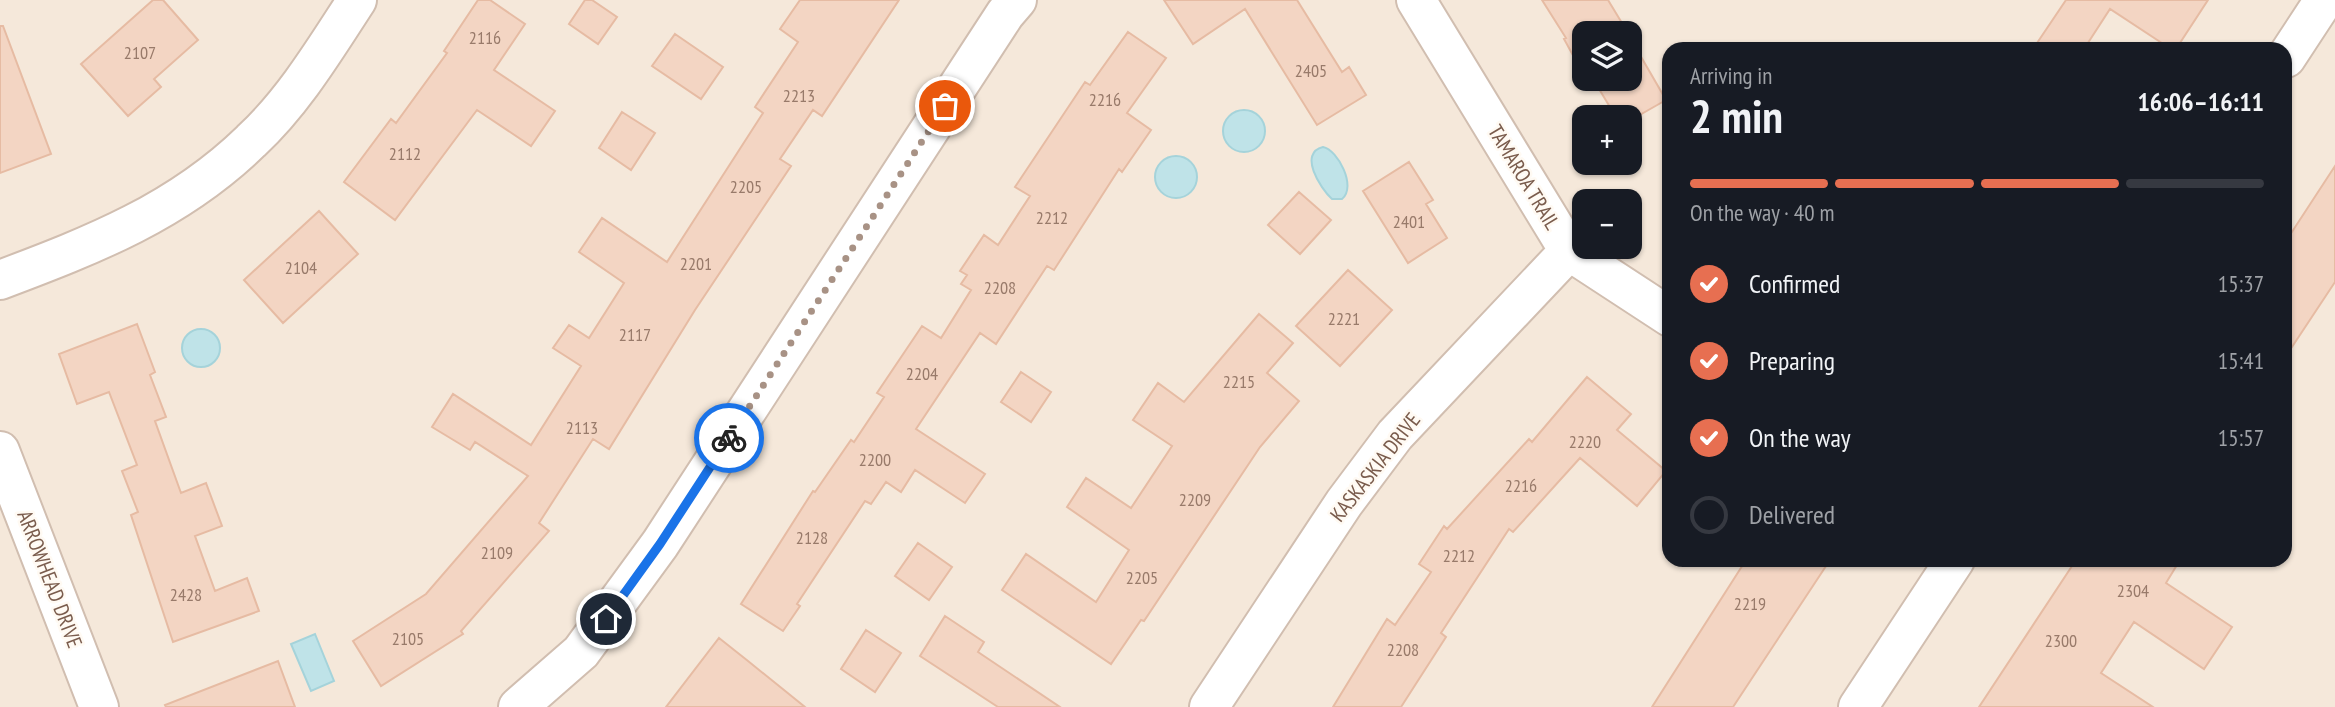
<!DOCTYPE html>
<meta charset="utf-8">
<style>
body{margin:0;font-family:"PT Sans Narrow",sans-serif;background:#242831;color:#f1f3f6;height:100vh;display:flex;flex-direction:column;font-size:26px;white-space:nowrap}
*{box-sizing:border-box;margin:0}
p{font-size:23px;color:#9ea1a6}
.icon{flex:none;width:38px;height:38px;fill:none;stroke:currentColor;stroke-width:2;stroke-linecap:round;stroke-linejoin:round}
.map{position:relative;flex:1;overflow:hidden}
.panel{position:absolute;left:1662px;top:42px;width:630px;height:525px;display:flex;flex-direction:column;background:#171b24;border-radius:21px;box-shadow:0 2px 5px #0004}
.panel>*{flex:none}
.buttons{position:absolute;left:1572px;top:21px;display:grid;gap:14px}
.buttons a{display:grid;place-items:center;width:70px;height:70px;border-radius:14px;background:#171b24;box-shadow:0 2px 5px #0004;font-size:35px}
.pin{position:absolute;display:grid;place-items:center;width:60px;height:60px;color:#fff;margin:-30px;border:4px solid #fff;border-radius:50%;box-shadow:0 2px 7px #0007}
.courier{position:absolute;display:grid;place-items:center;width:70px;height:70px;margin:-35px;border:5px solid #1a73e8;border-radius:50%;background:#fff;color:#222;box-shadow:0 2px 9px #0007}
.head em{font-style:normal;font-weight:700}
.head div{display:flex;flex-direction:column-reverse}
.head{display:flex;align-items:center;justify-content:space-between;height:119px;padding:0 28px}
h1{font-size:46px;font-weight:700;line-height:52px}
.bar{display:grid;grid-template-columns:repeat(4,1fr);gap:10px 7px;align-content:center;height:84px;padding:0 28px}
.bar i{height:9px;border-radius:5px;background:#363941}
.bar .active{background:#e76f51}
.bar p{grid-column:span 4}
ol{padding:0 28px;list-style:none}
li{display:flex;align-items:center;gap:21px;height:77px}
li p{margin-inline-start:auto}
li .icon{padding:7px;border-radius:50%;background:#e76f51;color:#fff;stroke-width:4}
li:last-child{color:#9ea1a6}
li i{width:38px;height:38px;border:4px solid #363941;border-radius:50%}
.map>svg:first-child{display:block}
.residential{fill:#f5e8da;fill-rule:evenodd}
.water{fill:#bfe3e8;stroke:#a5d3da;stroke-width:2}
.building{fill:#f3d5c3;stroke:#e6bba3;stroke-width:2}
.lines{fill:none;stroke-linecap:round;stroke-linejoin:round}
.minor-casing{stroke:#d1beb0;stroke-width:42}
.minor{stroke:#fff;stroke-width:38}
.done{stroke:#a89285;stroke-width:7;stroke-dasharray:0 12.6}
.route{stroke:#1a73e8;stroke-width:9}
.labels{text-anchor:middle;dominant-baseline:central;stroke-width:5;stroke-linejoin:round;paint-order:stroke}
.number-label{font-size:18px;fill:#987a6a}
.street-label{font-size:21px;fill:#7a5c4d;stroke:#fffaf3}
</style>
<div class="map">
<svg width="2335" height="707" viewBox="0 0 2335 707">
<rect width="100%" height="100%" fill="#fdf6ec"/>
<path class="residential" d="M0,0H2335V707H0ZM1584,33H1629V79H1584ZM1670,49H2286V560H1670ZM1584,117H1629V163H1584ZM1584,201H1629V247H1584Z"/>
<path class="water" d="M1223 131a21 21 0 1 1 42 0a21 21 0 1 1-42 0Z
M1323,147C1338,150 1357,187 1342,199H1332C1320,188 1298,153 1323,147Z
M1155 177a21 21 0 1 1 42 0a21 21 0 1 1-42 0Z
M182 348a19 19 0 1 1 38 0a19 19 0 1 1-38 0Z
M315,634L334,681L311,691L291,644Z"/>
<path class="building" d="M153,0H163L198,40L154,79L161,87L128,116L81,64Z
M478,0H490L525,24L494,70L555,111L531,146L477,110L395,220L344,182L391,119L396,123L447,53L444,51Z
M585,0H592L617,17L598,44L569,24Z
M800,0H899L822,116L813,110L780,159L791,166L695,310L609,449L593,439L539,523L549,531L461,631L463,634L381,686L353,641L426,594L528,476L475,442L470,450L432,427L453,394L531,445L581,366L553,348L569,325L589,338L624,283L579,252L602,218L667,262L763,113L755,107L798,42L780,29Z
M1164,0H1297L1342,72L1349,67L1366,95L1317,125L1245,9L1193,44Z
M1542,0H1608L1628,33H1584V70H1581L1564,39L1566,38Z
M2066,0H2208L2176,49H2171L2110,9L2084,49H2033Z
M0,26H3L51,154L0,173Z
M1128,32L1166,58L1127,113L1151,130L1122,172L1119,169L1054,270L1047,266L996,344L980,333L916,429L985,474L965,503L915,470L901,492L886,482L871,504L865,501L797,604L800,606L783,631L741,604L813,491L815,492L851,440L854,442L884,397L877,393L922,326L941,338L971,290L961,284L967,275L960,271L984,235L998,245L1030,196L1015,187L1085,82L1090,85Z
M675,34L723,67L701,99L652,66Z
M1629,36L1666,100L1636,117H1616L1593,79H1629Z
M622,112L655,133L631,170L599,148Z
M1409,162L1433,200L1426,204L1447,238L1408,263L1363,191Z
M2335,166V282L2286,356V241Z
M1299,192L1331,220L1300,254L1268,225Z
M319,211L358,254L283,323L244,280Z
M1348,270L1392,310L1340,366L1296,326Z
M1259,314L1293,343L1267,373L1299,401L1260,447L1144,621L1141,620L1111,664L1002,590L1026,554L1096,602L1129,550L1067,507L1086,478L1131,508L1172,446L1133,420L1158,383L1184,402Z
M137,324L155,372L150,375L166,417L155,421L181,493L206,483L222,526L195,536L215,591L247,578L259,611L173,642L131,515L138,512L122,471L137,465L109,392L77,404L59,354Z
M1021,372L1051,392L1031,422L1001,402Z
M1587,377L1631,414L1617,430L1666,471L1637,506L1580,458L1513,532L1509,529L1441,633L1446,637L1401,707H1333L1387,619L1395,625L1431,572L1419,564L1444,526L1447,529L1529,439L1532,442Z
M918,543L952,567L929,600L895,576Z
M1746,560H1830L1733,707H1652Z
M2076,560H2180L2166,583L2232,627L2204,669L2134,622L2101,673L2153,707H1979Z
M945,616L984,642L978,652L1060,707H998L920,656Z
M866,630L901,653L875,692L841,669Z
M719,638L748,661L805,707H666Z
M278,661L295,707H166L165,705Z"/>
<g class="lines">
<defs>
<path id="minor" d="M1416,0L1569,251L1670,317
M2286,58L2324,0
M0,280C93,245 178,212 251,141C294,101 325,49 357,0
M0,451L99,707
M518,707L581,652L660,544L1005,14L1017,0
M1209,707L1344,503L1395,435L1569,251
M1858,707L1955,560"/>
</defs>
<use href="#minor" class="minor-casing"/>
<use href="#minor" class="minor"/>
</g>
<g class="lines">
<path class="done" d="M729,438L945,106"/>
<path class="route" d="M606,619L660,544L729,438"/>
</g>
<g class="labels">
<g class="number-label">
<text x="485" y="37">2116</text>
<text x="140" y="52">2107</text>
<text x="1311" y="70">2405</text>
<text x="799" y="95">2213</text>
<text x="1105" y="99">2216</text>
<text x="405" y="153">2112</text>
<text x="746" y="186">2205</text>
<text x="1052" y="217">2212</text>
<text x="1409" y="221">2401</text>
<text x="696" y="263">2201</text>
<text x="301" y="267">2104</text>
<text x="1000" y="287">2208</text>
<text x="1344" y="318">2221</text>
<text x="635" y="334">2117</text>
<text x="922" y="373">2204</text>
<text x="1239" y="381">2215</text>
<text x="582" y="427">2113</text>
<text x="1585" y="441">2220</text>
<text x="875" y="459">2200</text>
<text x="1521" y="485">2216</text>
<text x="1195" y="499">2209</text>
<text x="812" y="537">2128</text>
<text x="497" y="552">2109</text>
<text x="1459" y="555">2212</text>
<text x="1142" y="577">2205</text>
<text x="2133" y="590">2304</text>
<text x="186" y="594">2428</text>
<text x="1750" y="603">2219</text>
<text x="408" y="638">2105</text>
<text x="2061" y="640">2300</text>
<text x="1403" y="649">2208</text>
</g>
<g class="street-label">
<text transform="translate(1524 177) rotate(59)">TAMAROA TRAIL</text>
<text transform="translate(1375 467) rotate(-52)">KASKASKIA DRIVE</text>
<text transform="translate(50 579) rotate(69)">ARROWHEAD DRIVE</text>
</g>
</g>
</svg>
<div class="buttons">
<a><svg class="icon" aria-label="layers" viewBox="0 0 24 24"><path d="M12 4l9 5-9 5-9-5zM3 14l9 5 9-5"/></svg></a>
<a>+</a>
<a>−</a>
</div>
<div class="pin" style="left:945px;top:106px;background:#ea580c"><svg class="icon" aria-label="bag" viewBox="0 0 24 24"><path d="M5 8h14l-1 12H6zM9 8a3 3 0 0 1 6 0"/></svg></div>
<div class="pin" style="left:606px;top:619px;background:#1f2937"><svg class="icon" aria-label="home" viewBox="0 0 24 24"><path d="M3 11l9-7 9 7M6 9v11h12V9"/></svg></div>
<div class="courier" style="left:729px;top:438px"><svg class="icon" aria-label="bike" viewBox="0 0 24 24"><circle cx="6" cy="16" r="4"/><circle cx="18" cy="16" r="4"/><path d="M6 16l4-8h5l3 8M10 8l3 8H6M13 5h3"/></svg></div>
<section class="panel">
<div class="head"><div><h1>2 min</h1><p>Arriving in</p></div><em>16:06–16:11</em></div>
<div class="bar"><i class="active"></i><i class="active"></i><i class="active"></i><i></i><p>On the way · 40 m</p></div>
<ol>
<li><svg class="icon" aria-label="check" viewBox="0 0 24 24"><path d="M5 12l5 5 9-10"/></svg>Confirmed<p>15:37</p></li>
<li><svg class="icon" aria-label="check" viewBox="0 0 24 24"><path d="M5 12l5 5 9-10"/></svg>Preparing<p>15:41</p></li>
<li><svg class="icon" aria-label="check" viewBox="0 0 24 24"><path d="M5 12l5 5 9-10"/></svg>On the way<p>15:57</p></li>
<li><i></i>Delivered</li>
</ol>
</section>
</div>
